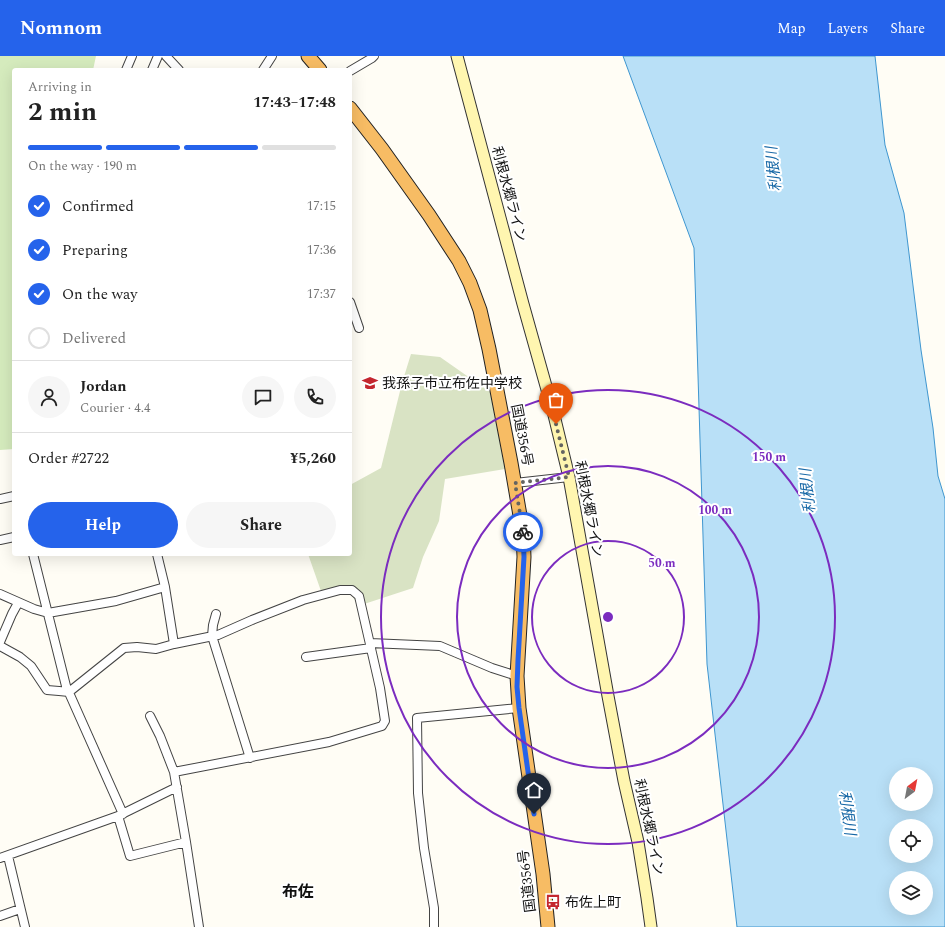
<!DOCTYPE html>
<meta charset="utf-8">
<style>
body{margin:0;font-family:Spectral,"Noto Sans JP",serif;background:#f6f6f6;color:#222;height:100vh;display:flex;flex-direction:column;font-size:15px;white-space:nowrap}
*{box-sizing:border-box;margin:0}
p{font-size:13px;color:#767676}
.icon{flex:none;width:22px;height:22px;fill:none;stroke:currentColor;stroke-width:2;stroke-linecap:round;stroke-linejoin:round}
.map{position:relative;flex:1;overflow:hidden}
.details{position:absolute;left:12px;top:12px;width:340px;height:488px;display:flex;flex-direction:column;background:#fff;border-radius:4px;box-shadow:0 4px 16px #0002}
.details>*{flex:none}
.needle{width:26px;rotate:32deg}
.buttons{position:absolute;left:889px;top:711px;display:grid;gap:8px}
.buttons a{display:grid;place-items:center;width:44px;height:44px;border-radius:50%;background:#fff;box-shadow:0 4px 16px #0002;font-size:20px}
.pin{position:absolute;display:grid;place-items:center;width:34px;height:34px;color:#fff;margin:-41px -17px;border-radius:50% 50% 50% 0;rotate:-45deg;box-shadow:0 0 4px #0007}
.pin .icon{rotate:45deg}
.courier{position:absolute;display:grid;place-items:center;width:40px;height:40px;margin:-20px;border:3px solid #2563eb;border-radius:50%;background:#fff;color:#222;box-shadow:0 1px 5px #0007}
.headline em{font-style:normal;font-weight:700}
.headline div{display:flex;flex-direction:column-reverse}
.headline{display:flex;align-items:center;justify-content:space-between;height:68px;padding:0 16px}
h1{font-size:26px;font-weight:700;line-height:30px}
.bar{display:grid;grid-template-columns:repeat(4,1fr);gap:6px 4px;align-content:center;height:48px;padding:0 16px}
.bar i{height:5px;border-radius:3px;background:#e0e0e0}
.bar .active{background:#2563eb}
.bar p{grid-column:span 4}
.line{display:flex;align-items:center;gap:10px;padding:0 16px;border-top:1px solid #e0e0e0}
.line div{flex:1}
.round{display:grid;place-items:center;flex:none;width:42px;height:42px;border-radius:21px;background:#f6f6f6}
ol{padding:0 16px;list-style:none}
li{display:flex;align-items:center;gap:12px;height:44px}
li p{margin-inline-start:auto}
li .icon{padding:4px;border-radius:50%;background:#2563eb;color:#fff;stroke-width:4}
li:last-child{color:#767676}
li i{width:22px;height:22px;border:2px solid #e0e0e0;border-radius:50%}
.primary-button{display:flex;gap:8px;margin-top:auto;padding:8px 16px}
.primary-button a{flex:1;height:46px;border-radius:24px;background:#2563eb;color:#fff;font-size:16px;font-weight:700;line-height:46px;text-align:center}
.primary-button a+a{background:#f6f6f6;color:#222}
header{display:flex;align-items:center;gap:24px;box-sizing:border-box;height:56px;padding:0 20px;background:#2563eb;color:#fff}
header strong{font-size:19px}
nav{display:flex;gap:22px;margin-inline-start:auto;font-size:14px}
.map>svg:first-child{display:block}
.green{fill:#d5ebbd}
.cemetery{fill:#d9e3c4}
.water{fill:#b9e0f7;stroke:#3f96cf;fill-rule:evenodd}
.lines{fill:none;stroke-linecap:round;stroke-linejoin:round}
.minor-casing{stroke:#444;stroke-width:10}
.secondary-casing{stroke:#333;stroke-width:13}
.trunk-casing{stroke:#222;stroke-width:15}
.minor{stroke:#fff;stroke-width:8}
.secondary{stroke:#fff6b0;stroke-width:11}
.trunk{stroke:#f7bc64;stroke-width:13}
.done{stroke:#646461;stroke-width:4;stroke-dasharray:0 7.2}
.route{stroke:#2563eb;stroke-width:5}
.ring{fill:none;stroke:#7b2cbf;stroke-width:2}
.labels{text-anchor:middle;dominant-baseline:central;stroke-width:4;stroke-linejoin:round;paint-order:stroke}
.street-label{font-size:14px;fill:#111;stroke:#fff}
.poi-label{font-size:14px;fill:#111;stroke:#fff;text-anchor:start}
.water-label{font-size:15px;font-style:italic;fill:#1768a6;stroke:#fff}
.quarter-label{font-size:16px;font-weight:bold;fill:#111;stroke:#fff}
.centre{fill:#7b2cbf;stroke:#fff;stroke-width:2}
.ring-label{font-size:12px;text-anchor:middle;font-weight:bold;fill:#7b2cbf;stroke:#fff;stroke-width:4;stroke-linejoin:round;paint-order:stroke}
</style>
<header>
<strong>Nomnom</strong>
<nav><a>Map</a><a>Layers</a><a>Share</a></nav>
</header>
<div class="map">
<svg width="945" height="871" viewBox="0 0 945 871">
<rect width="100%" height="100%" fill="#fffdf5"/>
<path class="green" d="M0,0H96L93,14H14V393L0,394Z"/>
<path class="cemetery" d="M411,298L440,301L490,336L505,413L445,423L439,465L423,501L413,532L358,550L349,534L322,538L308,498H350V429L381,412L402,327Z"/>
<path class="water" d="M623,0H875L885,89L904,157L921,294L933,372L938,420L945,443V871H737L707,608L694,192ZM896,718H926V748H896ZM896,770H926V800H896ZM896,822H926V852H896Z"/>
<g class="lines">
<defs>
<path id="minor" d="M166,0L179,14
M126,14L132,0
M152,14L158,0
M263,14L272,0
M350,15L372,2L374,0
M350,246L359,272
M515,427L569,421
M0,443L14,440
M0,484L14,481
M33,498L66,630L123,758
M157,498L165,531L174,588L218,579L252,564L303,544L340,534H352L359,540L380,632L385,665L382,670L329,686L174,716
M0,538L34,553L48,557L116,545L165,531
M216,558L213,569L212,580L250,702
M0,586L12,558L18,547
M370,587L440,590L492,612L517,620
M0,590L20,601L31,610L47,634L59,635L69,636L124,592L137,591L156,593L174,588
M306,601L371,592
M150,660L160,680L174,716L186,786L199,871
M118,760L130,800L186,786
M8,800L25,871
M0,802L118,760L177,731
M0,860L20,853
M434,871V852L424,792L418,737L417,662L519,652"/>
<path id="secondary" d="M457,0L523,248L553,355L569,421L608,640L624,725L638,786L647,842L651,871"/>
<path id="trunk" d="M308,0L320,14
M350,52L382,93L429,159L459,205L470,227L480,254L489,293L511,407L523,477L524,501L517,620L519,652L543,818L548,871"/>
</defs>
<use href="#minor" class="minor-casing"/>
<use href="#secondary" class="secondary-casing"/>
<use href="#trunk" class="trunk-casing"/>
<use href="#minor" class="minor"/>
<use href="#secondary" class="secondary"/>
<use href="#trunk" class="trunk"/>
</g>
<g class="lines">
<path class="done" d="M523,476L515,427L569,421L556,368"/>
<path class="route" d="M523,476L524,501L518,604L517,631L519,652L534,758"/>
</g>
<g class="ring">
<circle cx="608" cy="561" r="76"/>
<circle cx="608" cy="561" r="151"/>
<circle cx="608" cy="561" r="227"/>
</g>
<defs>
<symbol id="school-bare" viewBox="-9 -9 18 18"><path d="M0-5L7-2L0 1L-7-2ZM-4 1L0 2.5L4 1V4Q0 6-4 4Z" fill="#c4262e" stroke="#fff" stroke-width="2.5" paint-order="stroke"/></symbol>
<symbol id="bus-bare" viewBox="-9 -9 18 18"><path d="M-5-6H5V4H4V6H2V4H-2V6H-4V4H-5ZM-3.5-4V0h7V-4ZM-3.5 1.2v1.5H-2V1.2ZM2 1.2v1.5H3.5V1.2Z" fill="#c4262e" stroke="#fff" stroke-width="2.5" paint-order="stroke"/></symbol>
</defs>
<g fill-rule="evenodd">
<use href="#school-bare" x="359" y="316" width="22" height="22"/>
<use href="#bus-bare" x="542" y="835" width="22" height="22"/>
</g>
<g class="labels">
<g class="street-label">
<text transform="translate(509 138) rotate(75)">利根水郷ライン</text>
<text transform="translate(522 379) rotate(79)">国道356号</text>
<text transform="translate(589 453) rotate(79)">利根水郷ライン</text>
<text transform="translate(649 771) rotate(78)">利根水郷ライン</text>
<text transform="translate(527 825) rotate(-97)">国道356号</text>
</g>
<g class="poi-label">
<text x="382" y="327">我孫子市立布佐中学校</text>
<text x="565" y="846">布佐上町</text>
</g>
<g class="water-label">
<text transform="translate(774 113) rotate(-96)">利根川</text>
<text transform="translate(808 435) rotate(-96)">利根川</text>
<text transform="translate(847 757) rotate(82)">利根川</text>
</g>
<g class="quarter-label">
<text x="298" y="836">布佐</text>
</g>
</g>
<circle cx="608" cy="561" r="6" class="centre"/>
<g class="ring-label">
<text x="769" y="405">150 m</text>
<text x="715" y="458">100 m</text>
<text x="662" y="511">50 m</text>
</g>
</svg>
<div class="buttons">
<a><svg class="needle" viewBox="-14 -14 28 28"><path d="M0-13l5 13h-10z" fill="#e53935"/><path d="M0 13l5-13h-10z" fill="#767676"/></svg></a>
<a><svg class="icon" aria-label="locate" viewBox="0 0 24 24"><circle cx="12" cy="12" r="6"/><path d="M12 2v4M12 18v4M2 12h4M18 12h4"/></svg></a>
<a><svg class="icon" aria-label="layers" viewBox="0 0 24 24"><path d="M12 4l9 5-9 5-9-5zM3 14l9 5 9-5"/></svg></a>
</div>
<div class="pin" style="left:556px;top:368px;background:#ea580c"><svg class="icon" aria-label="bag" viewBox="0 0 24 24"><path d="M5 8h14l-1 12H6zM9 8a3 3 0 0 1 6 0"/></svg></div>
<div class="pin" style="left:534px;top:758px;background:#1f2937"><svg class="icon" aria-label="home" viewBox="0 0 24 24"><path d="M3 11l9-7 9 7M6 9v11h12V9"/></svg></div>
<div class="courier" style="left:523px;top:476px"><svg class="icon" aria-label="bike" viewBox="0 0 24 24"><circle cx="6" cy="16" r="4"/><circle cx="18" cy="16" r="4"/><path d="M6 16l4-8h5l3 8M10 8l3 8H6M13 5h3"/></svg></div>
<section class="details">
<div class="headline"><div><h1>2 min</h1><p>Arriving in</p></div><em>17:43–17:48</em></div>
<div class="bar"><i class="active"></i><i class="active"></i><i class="active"></i><i></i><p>On the way · 190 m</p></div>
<ol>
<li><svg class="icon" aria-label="check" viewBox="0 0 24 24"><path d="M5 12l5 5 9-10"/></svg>Confirmed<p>17:15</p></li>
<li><svg class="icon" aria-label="check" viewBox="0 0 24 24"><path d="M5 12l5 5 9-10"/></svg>Preparing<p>17:36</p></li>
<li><svg class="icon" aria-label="check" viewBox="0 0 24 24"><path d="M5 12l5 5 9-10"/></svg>On the way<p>17:37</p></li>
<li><i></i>Delivered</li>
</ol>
<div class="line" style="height:72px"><a class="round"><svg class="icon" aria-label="person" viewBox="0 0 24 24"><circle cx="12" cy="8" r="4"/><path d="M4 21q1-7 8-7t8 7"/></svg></a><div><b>Jordan</b><p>Courier · 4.4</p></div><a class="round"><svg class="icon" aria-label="chat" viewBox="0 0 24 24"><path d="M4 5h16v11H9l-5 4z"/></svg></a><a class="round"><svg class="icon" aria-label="phone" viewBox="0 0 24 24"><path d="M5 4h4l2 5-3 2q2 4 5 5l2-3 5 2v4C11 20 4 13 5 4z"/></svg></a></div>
<div class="line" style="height:52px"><div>Order #2722</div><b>¥5,260</b></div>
<div class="primary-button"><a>Help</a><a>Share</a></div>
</section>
</div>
